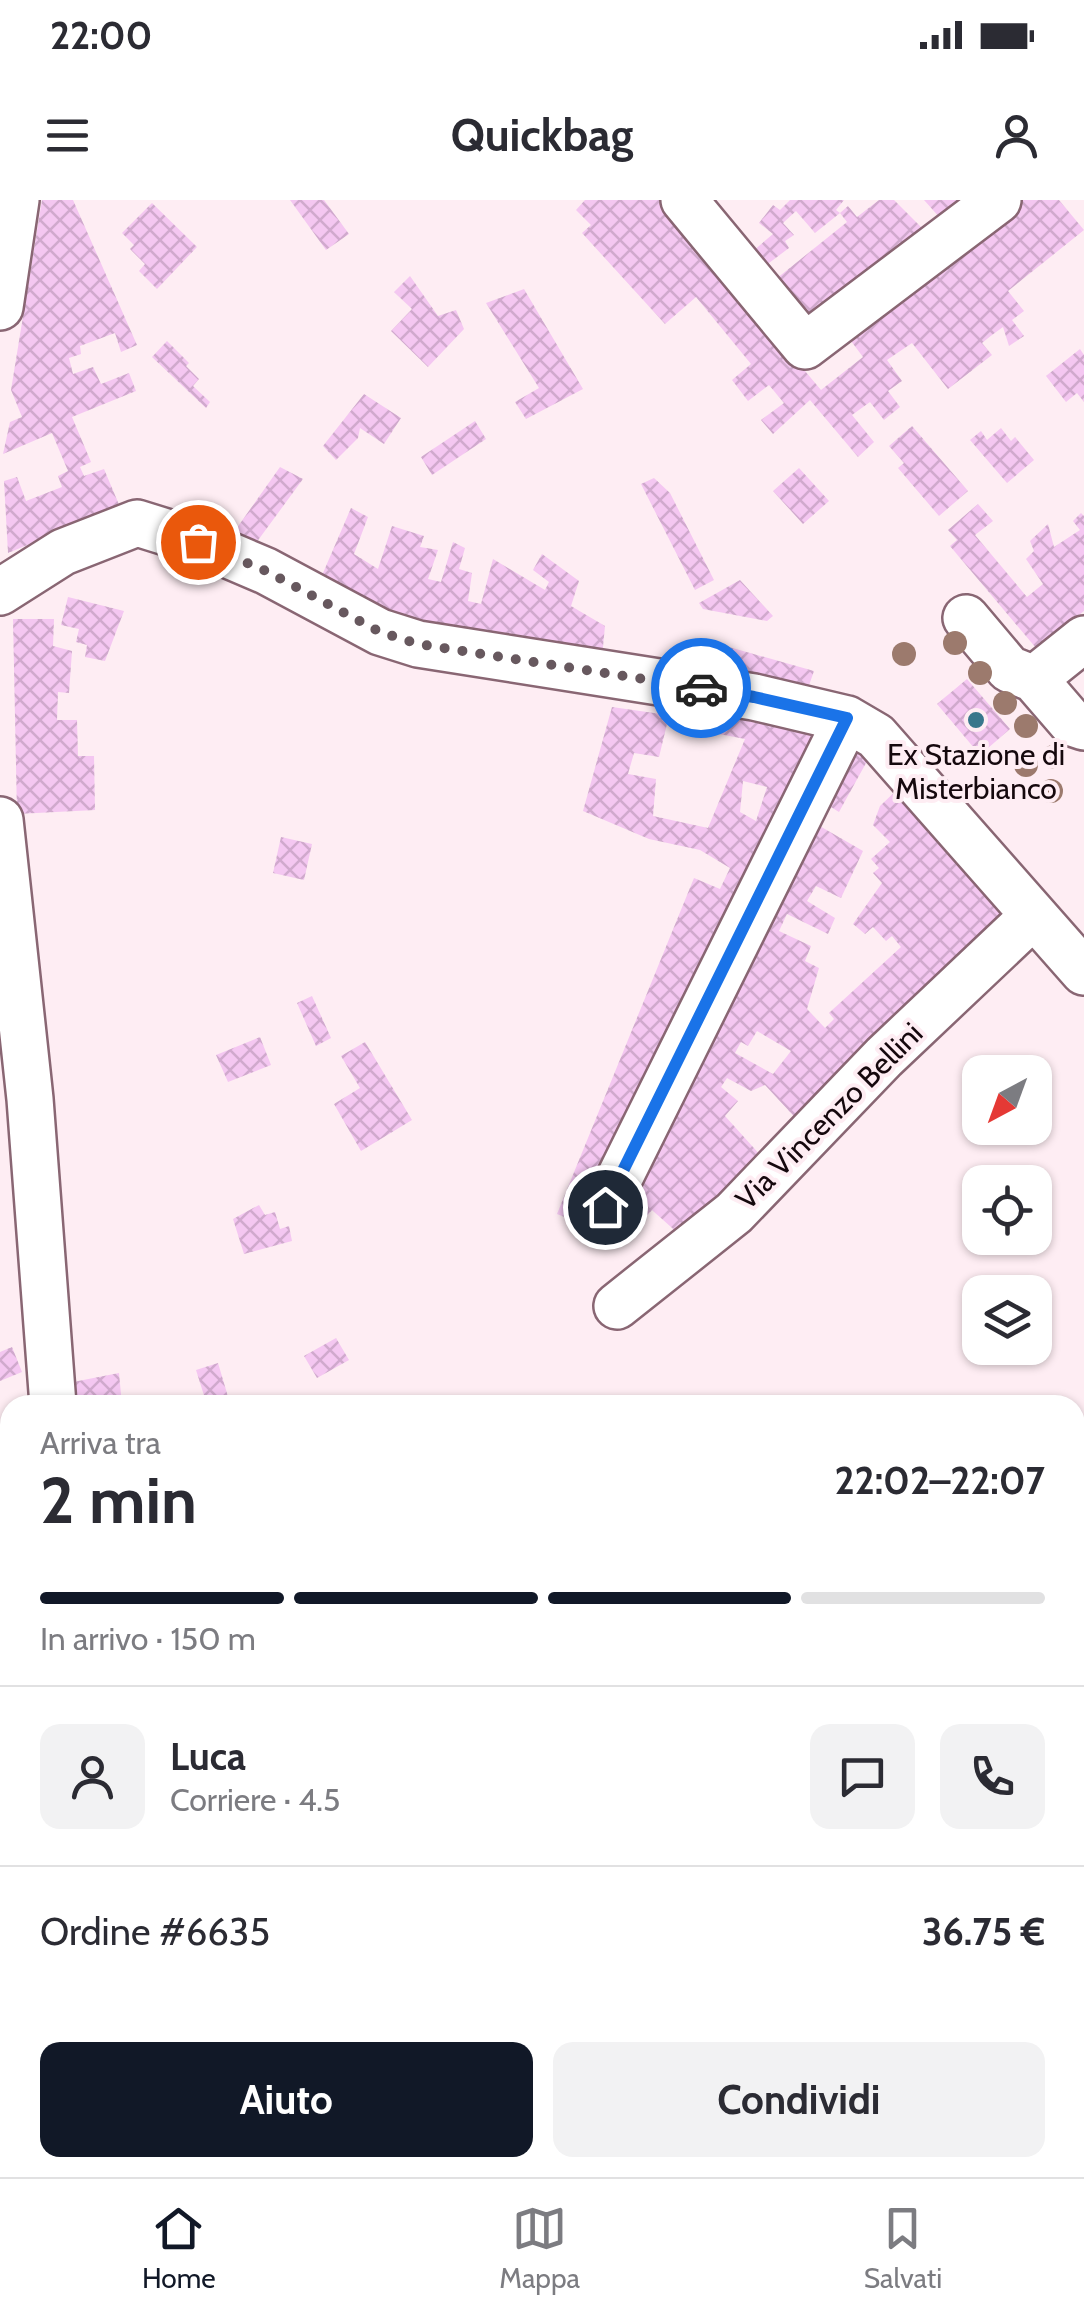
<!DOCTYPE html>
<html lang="it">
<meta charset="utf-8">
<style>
body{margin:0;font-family:Cabin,sans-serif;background:#f2f2f3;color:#2b2b33;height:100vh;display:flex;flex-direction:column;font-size:38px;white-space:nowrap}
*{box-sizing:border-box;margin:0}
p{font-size:32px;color:#7c7c81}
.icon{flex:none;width:55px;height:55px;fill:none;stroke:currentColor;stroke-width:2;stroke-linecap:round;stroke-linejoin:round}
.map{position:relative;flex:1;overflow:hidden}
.side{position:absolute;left:0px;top:1195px;width:1085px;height:782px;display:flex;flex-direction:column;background:#fff;border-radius:30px 30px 0 0;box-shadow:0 2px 8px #0004}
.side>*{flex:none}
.needle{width:65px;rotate:221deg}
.buttons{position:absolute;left:962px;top:855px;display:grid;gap:20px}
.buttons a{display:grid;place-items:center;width:90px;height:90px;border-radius:20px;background:#fff;box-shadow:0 2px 8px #0004;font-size:50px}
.pin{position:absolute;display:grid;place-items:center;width:85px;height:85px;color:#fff;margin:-42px;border:5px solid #fff;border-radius:50%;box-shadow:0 2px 10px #0007}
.courier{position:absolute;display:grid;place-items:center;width:100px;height:100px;margin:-50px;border:8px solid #1a73e8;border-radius:50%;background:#fff;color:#222;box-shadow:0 2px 12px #0007}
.summary em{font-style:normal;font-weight:700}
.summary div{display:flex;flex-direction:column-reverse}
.summary{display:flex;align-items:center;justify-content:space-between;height:170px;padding:0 40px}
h1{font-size:65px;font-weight:700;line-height:75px}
.bar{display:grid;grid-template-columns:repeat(4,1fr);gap:15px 10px;align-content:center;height:120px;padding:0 40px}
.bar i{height:12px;border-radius:8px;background:#e1e1e2}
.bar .current{background:#111827}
.bar p{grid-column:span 4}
.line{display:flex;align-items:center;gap:25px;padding:0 40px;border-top:2px solid #e1e1e2}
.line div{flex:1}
.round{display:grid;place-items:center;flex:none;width:105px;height:105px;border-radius:20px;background:#f2f2f3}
.primary-button{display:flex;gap:20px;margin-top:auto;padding:20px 40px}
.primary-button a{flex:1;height:115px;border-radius:20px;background:#111827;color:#fff;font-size:40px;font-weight:700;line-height:115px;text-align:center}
.primary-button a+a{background:#f2f2f3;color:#2b2b33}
.status{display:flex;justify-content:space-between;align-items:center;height:70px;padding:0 50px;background:#fff;direction:ltr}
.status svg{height:28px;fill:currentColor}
header{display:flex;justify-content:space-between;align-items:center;height:130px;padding:0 40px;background:#fff;font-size:45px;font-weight:700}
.menu{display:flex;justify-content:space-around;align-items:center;height:140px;border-top:2px solid #e1e1e2;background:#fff;font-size:28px;color:#7c7c81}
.menu a{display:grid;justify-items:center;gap:5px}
.menu .current{color:#111827}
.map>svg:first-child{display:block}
.building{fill:url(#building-cross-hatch);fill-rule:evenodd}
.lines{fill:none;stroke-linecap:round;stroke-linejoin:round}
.minor-casing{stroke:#896673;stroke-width:50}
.minor{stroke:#fff;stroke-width:45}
.tree{fill:#9c7a6d}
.done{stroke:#67585e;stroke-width:10;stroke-dasharray:0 18}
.route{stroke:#1a73e8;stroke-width:12}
.poi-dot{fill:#38778c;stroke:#feedf3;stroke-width:4}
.labels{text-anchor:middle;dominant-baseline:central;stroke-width:8;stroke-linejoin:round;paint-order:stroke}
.poi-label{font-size:30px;fill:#15080d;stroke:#feedf3}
.street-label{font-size:30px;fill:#15080d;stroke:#feedf3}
</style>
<div class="status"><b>22:00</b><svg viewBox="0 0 49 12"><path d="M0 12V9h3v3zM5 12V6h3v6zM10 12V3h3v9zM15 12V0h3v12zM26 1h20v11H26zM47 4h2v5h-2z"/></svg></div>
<header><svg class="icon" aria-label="menu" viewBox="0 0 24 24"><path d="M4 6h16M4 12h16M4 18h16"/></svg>Quickbag<svg class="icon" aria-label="person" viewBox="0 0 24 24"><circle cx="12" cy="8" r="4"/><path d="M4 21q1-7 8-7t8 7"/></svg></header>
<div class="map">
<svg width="1084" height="1977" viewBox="0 0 1084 1977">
<defs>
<pattern id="building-cross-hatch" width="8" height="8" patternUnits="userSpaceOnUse" patternTransform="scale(2.5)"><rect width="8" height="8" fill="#f4c7f1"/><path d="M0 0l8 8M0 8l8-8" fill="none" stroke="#d0a9cd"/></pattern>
</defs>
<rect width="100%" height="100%" fill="#feedf3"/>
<path class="building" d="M42,0H73L137,145L121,152L115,133L80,146L81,154L69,158L73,174L93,167L101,184L129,173L136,191L72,217L91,262L80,267L84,276L104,269L120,307L8,353L4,281L17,277L26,301L62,287L58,276L68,271L52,233L3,254L10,222L22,217L11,190Z
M290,0H324L349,34L326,50Z
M585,0H661L821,190L863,157L845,133L1021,0H1059L1084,30L1008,91L1024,111L1012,120L1024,136L1009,146L1003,127L992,135L982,143L992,155L948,189L912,143L887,160L902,181L888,191L900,207L884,220L870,202L852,215L874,242L858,257L810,200L773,234L761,220L784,203L769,185L748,201L732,180L751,164L696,97L665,124L582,33L591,25L576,10Z
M790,0H844L836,10L840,13L848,6L857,17L879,0H894L925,31L810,120L776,79L847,22L840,13L815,33L796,11L783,23L794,35L785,41L789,48L765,66L753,51L773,34L759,23L773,5L780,10Z
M924,0H965L941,19Z
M152,3L197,47L157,89L139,71L145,64L130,49L134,45L122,33Z
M410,76L438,116L456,110L464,129L428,167L391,131L412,109L394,92Z
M524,89L583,189L526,219L515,202L539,188L486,103Z
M167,141L189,163L186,166L199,179L193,186L210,202L206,208L152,157Z
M1080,149L1084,155V202L1077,193L1066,202L1046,176Z
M364,194L401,218L384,244L360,228L358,238L336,260L323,246Z
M475,221L486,239L432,275L421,257Z
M912,226L968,291L939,316L898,268L904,263L889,246Z
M1001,228L1011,241L1015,237L1034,260L1007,283L970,240L981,231L987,240Z
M280,267L303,279L256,343L234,332Z
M799,268L829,301L803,324L773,291Z
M654,278L670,293L714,380L695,390L641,284Z
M978,304L993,321L975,335L1027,397L1043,384L1026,359L1034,351L1030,341L1048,324L1054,347L1080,330L1073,321L1081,313L1084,316V411L1036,448L950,346L957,340L948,330Z
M351,308L368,317L354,354L378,369L392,326L424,336L420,347L438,350L428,379L441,382L453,342L465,348L459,369L472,373L468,401L481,404L493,359L545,390L549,382L533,370L542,354L579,381L571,406L605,426L602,457L389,417L320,380Z
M740,380L773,416L767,421L703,409L699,403Z
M68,397L124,411L105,461L85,457L87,445L76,442L79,429L61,425Z
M13,419H54L53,446L72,451L69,493L58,492L57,520H77L78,556H94L95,610L17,614Z
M729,447L814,471L807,491L723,477Z
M967,479L1010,529L980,555L937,504Z
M671,499L825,536L577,1022L557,1014L694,678L720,689L730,668L700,650L649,639L583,611L612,507L668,515ZM667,524L745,539L708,628L653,616L656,579L628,574L634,553L659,557ZM743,581L767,587L756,621L740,612Z
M851,537L871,554L839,612L821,601Z
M901,586L1013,717L802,925L765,885L751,891L727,878L721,887L738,901L725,916L762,957L681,1036L652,1010L628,1038L602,1026L811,621L863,651L841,698L816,686L807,701L835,718L828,734L787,714L779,731L811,746L805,761L819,768L807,809L825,828L834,819L829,813L901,747L892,736L886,741L873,727L865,734L853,724L882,683L873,673L879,668L871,659L890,642L873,625L880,606ZM757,831L791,851L773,874L735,853L741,842L748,846Z
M281,637L312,644L304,680L273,673Z
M312,796L331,838L316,846L297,803Z
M260,837L271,865L228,882L216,855Z
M365,842L412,920L361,951L334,904L360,888L341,856Z
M259,1005L265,1015L275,1012L280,1029L289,1026L292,1041L244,1054L233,1019Z
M336,1138L349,1160L317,1178L304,1156Z
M12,1147L22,1172L0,1181V1152Z
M218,1163L229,1200L207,1205L196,1170Z
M119,1173L122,1205H71L68,1183Z
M1082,1232L1084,1233V1269L1075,1261V1239Z
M935,1968H1010L1001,1977H945Z"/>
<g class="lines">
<defs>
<path id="minor" d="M684,0L805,146L998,0
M0,107L16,0
M0,392L63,352L137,323L198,342L266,371L380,432L418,444L754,497L847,519L876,536L1084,772
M966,418L1009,469L1034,479
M1084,439L1034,479L1072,523L1084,527
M0,620L30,899L53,1205
M605,1007L847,519
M617,1106L734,1013L884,857L1033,716
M1075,1961L1084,1940
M13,1977L26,1968
M62,1977L78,1968"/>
</defs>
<use href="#minor" class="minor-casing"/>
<use href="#minor" class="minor"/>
</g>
<g class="tree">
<circle cx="955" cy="443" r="12"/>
<circle cx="904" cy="454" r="12"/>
<circle cx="980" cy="473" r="12"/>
<circle cx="1005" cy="503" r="12"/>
<circle cx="1026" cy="526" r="12"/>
<circle cx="1053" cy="557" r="12"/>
<circle cx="1026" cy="565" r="12"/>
<circle cx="1051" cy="591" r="12"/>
</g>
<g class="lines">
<path class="done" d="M198,342L266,371L380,432L418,444L701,488"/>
<path class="route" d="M605,1007L847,518L754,497L701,488"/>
</g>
<circle class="poi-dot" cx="976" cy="520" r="10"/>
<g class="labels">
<g class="poi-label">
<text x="976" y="554">Ex Stazione di<tspan x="976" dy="34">Misterbianco</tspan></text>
</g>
<g class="street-label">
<text transform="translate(829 916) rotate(-45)">Via Vincenzo Bellini</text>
</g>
</g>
</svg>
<div class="buttons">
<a><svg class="needle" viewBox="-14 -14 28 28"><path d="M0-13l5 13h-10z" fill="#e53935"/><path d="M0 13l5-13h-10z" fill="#7c7c81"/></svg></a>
<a><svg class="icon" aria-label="locate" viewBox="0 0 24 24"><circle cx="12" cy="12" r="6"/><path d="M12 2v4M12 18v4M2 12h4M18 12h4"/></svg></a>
<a><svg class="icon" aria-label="layers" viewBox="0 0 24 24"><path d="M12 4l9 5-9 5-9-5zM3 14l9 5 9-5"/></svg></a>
</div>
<div class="pin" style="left:198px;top:342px;background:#ea580c"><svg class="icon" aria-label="bag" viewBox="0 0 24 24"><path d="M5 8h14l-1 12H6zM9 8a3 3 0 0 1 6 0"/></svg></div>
<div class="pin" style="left:605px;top:1007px;background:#1f2937"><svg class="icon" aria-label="home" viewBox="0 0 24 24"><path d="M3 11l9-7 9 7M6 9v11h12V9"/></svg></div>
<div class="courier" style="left:701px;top:488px"><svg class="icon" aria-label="car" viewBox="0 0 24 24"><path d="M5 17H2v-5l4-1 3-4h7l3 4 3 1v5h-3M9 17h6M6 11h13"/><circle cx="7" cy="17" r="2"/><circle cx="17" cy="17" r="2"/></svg></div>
<section class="side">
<div class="summary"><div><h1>2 min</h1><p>Arriva tra</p></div><em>22:02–22:07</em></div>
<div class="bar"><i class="current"></i><i class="current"></i><i class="current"></i><i></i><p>In arrivo · 150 m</p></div>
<div class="line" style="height:180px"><a class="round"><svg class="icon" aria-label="person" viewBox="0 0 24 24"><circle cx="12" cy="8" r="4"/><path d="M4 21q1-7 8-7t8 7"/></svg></a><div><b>Luca</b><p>Corriere · 4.5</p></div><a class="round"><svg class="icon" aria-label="chat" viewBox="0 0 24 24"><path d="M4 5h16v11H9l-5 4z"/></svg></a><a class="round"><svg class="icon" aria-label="phone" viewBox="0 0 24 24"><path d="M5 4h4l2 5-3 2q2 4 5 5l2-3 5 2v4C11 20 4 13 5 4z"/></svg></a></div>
<div class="line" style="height:130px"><div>Ordine #6635</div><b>36.75 €</b></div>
<div class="primary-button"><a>Aiuto</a><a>Condividi</a></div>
</section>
</div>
<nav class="menu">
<a class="current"><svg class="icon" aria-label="home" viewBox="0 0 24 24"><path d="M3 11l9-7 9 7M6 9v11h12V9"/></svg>Home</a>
<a><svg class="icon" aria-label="map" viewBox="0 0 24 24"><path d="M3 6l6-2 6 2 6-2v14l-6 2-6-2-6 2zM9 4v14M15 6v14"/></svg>Mappa</a>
<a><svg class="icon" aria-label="saved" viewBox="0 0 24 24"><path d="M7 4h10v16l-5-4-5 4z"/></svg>Salvati</a>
</nav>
